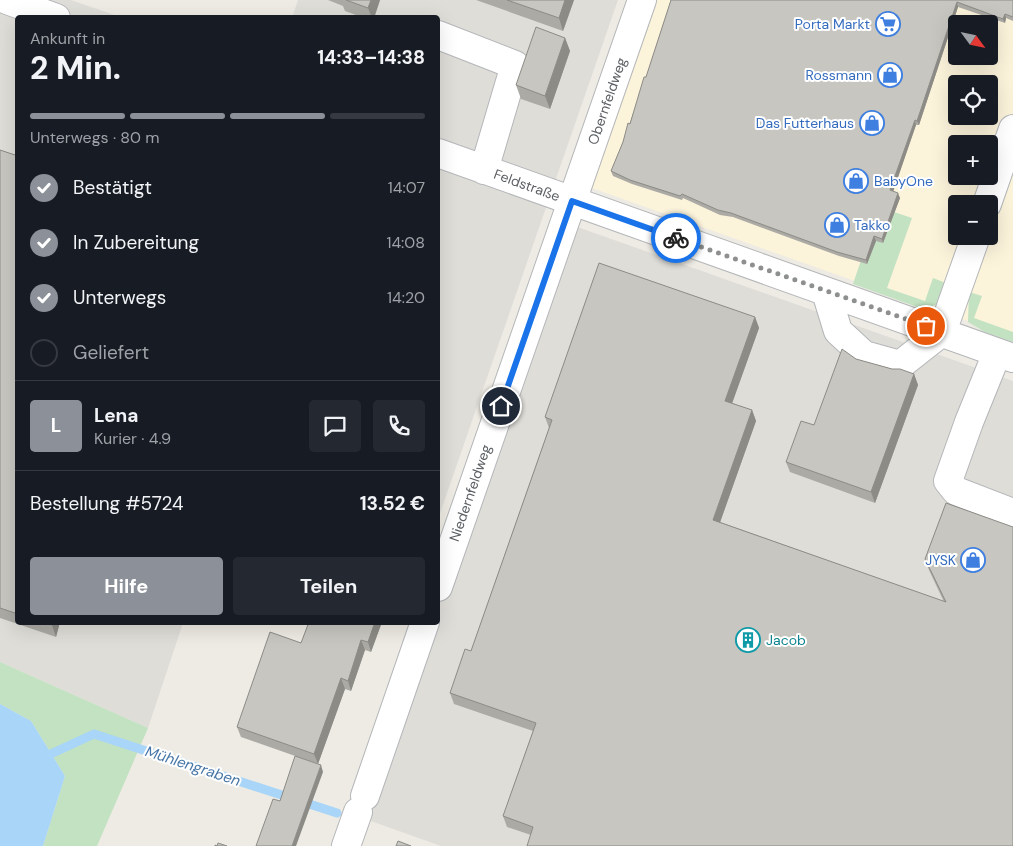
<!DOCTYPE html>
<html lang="de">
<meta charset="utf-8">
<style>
body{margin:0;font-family:"DM Sans",sans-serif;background:#242831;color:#f1f3f6;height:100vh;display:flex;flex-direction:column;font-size:19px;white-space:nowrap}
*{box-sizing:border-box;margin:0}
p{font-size:16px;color:#9ea1a6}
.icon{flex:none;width:28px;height:28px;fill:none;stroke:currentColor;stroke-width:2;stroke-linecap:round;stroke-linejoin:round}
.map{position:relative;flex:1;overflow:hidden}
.panel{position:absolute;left:15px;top:15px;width:425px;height:610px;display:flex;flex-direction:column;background:#171b24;border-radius:5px;box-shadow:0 5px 20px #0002}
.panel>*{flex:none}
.needle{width:32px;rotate:123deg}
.buttons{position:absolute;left:948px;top:15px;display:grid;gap:10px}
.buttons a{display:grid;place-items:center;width:50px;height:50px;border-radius:5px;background:#171b24;box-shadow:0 5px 20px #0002;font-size:25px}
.pin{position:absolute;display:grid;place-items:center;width:42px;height:42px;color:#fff;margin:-21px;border:2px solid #fff;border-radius:50%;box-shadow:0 1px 5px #0007}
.courier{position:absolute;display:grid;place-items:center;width:50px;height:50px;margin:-25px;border:4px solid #1a73e8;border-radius:50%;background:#fff;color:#222;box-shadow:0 1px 6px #0007}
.head em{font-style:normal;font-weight:700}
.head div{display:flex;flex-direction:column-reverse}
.head{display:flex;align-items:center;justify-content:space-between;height:85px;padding:0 15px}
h1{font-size:32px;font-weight:700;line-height:38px}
.bar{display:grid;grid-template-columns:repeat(4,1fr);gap:8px 5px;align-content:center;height:60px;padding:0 15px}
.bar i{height:6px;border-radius:4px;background:#363941}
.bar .on{background:#8c9099}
.bar p{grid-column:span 4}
.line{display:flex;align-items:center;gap:12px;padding:0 15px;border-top:1px solid #363941}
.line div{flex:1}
.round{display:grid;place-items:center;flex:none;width:52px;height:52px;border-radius:5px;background:#242831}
ol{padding:0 15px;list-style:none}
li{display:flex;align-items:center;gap:15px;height:55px}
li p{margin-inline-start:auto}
li .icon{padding:5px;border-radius:50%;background:#8c9099;color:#fff;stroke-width:4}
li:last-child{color:#9ea1a6}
li i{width:28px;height:28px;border:2px solid #363941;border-radius:50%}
.primary-button{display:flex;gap:10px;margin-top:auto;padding:10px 15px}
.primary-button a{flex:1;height:58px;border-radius:5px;background:#8c9099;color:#fff;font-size:20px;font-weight:700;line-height:58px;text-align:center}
.primary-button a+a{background:#242831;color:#f1f3f6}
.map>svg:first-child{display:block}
.commercial{fill:#fbf3da;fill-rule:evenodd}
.industrial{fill:#dfddd8}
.green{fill:#c2e2c2}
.water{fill:#a8d5f8}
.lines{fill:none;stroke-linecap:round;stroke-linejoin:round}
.stream{stroke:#a8d5f8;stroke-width:9}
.minor-casing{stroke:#b4b6b9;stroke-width:30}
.minor{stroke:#fff;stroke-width:28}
.wall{fill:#acaaa5}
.shaded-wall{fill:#8c8b86}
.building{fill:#c8c6c0;stroke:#8c8b86}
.done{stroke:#8e9090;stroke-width:5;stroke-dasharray:0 9}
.route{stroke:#1a73e8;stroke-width:6}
.labels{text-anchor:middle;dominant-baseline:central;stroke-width:4;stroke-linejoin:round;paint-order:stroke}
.shop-label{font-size:14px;fill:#366cbe;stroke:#fff;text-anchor:end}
.street-label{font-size:14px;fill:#5b5f63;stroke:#fff}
.culture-label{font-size:14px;fill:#0d838f;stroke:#fff;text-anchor:start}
.water-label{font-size:15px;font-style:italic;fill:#4776a8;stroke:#fff}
</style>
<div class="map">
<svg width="1013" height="846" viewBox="0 0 1013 846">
<rect width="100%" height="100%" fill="#edebe3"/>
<path class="commercial" d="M656,0H1013V337L589,187ZM956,24H989V56H956ZM956,84H989V116H956ZM956,144H989V176H956ZM956,204H989V236H956Z"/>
<path class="industrial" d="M0,0H71L120,17L18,18V622L183,623L148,728L0,662Z
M298,0H618L438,519V18H292Z
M566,223L1013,381V846H441L368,820L365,796L438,622V589Z"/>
<path class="green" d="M879,207L912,218L887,288L925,301L933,278L951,285L938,304L923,309L853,284Z
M969,292L982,296L974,318L1013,332V342L985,332L968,322Z
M0,662L148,728L97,846H43L65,776L31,721L0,704Z"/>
<path class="water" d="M0,704L31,721L65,776L43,846H0Z"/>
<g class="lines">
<path class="stream" d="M42,758L94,734L337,813"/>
<defs>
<path id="minor" d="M7,0L56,18
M438,35L515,65L484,170
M438,153L1013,358
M987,204L1013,129
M826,292L838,331L864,355L900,365L942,332L976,236
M997,353L969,422L948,481L956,491L1013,513
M438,587L642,0
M365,796L425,622
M346,846L358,812"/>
</defs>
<use href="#minor" class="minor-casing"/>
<use href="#minor" class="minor"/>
</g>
<path class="wall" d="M328,0H380L374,18H364L345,11L343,6Z
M476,0H574L563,31Z
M671,0H1013V21L1006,18L1005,23L958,7L919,125H916L893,191L900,198L883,243L876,241L867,264L839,256L733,217L720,215L683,198L682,200L632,184L613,176L611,171L623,142L646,77Z
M565,38L570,51L550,109L521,99L516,85Z
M0,150L18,156V622H60L56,637L0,618Z
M755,317L759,328L732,403L752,410L756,421L720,522L944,602L929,570L925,559L946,503L1013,846L531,835L507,827L503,816L533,731L454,704L450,693L471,651L549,428L545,417Z
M856,359L892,369L914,374L918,385L875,503L790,472L786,462L814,425Z
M382,622L371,652L365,650L351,691L345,689L318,764L241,737L237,727Z"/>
<path class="shaded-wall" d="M371,0H380L374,18H372L368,8Z
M565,0H574L563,31L559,18Z
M957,2L958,7L919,125L917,121Z
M1005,14L1006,18L1005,23L1003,19Z
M565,38L570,51L550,109L545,96Z
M915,120L916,125L892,195L890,190Z
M898,193L900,198L883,243L882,239Z
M874,236L876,241L867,264L866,260Z
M755,317L759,328L729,412L725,401Z
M914,374L918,385L875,503L871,492Z
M752,410L756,421L717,531L713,520Z
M53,622H60L56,637L52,625Z
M375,622H382L371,652L368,642Z
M361,640L365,650L351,691L348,681Z
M341,678L345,689L318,764L314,754Z
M321,765L323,772L296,846H292Z"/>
<path class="building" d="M346,0H371L368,8Z
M507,0H565L559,18Z
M671,0H1013V17L1005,14L1003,19L957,2L917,121L915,120L890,190L898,193L882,239L874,236L866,260L837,252L731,213L718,210L682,194L680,196L630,180L611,171L623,142L628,123L630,124L644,77H646Z
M536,27L565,38L545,96L516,85Z
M0,150L18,156V614L0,608Z
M599,263L755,317L725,401L752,410L713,520L946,602L925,559L946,503L1013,527V846H527L533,827L503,816L536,723L450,693L465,649L471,651L552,420L545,417Z
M842,349L856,359L892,369H900L914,374L871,492L786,462L801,421L814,425Z
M43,622H53L52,625Z
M309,622H375L368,642L361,640L348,681L341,678L314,754L237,727L270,632L301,643Z
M295,756L321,765L292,846H256L273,799L280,801Z
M398,841L411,846H396Z
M218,843L227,846H215V845L217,846Z"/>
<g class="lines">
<path class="done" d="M676,238L926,326"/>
<path class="route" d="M501,406L572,201L676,238"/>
</g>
<defs>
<symbol id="supermarket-ring" viewBox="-11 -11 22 22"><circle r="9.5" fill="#fff" stroke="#3f7fe0" stroke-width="1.5"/><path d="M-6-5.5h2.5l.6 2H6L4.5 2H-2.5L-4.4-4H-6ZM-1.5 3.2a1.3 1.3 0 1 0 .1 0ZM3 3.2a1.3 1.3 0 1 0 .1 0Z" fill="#3f7fe0"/></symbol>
<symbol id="shop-ring" viewBox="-11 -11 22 22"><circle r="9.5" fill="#fff" stroke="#3f7fe0" stroke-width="1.5"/><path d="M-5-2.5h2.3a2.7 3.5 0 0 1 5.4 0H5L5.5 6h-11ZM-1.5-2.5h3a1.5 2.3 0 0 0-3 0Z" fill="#3f7fe0"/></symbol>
<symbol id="building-ring" viewBox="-11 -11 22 22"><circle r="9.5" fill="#fff" stroke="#0f9aa8" stroke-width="1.5"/><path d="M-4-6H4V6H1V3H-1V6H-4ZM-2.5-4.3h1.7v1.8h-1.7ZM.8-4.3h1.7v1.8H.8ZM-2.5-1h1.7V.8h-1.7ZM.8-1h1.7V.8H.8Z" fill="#0f9aa8"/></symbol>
</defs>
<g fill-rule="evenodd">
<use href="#supermarket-ring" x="874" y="10" width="28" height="28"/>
<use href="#shop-ring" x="876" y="61" width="28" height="28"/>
<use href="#shop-ring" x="858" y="109" width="28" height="28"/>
<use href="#shop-ring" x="842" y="167" width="28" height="28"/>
<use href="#shop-ring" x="823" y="211" width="28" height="28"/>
<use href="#shop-ring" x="959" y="546" width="28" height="28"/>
<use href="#building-ring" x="734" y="626" width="28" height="28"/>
</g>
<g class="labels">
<g class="shop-label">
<text x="870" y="24">Porta Markt</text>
<text x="872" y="75">Rossmann</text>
<text x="854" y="123">Das Futterhaus</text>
<text x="874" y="181" text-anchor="start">BabyOne</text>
<text x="854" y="225" text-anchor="start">Takko</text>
<text x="956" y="560">JYSK</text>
</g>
<g class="street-label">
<text transform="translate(607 101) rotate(-71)">Obernfeldweg</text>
<text transform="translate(527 185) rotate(20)">Feldstraße</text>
<text transform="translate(470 493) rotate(-71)">Niedernfeldweg</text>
</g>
<g class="culture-label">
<text x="766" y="640">Jacob</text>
</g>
<g class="water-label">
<text transform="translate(193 766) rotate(18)">Mühlengraben</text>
</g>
</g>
</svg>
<div class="buttons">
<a><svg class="needle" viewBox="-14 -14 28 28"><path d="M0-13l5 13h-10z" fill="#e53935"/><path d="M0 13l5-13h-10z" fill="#9ea1a6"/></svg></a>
<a><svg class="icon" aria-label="locate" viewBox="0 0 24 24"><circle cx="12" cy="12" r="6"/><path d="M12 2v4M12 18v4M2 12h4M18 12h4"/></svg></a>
<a>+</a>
<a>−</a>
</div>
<div class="pin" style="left:926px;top:326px;background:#ea580c"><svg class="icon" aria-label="bag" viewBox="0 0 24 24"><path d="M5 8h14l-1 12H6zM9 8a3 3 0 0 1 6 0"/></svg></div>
<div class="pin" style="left:501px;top:406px;background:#1f2937"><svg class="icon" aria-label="home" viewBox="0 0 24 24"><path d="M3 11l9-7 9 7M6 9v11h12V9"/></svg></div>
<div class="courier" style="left:676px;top:238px"><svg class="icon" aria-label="bike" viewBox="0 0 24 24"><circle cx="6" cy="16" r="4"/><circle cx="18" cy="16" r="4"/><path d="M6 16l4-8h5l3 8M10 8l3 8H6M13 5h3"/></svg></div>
<section class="panel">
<div class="head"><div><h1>2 Min.</h1><p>Ankunft in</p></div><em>14:33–14:38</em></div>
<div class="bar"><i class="on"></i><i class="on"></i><i class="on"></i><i></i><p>Unterwegs · 80 m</p></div>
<ol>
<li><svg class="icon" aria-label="check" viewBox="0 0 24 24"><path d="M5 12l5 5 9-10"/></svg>Bestätigt<p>14:07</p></li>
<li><svg class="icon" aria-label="check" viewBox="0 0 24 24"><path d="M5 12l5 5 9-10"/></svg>In Zubereitung<p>14:08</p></li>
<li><svg class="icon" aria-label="check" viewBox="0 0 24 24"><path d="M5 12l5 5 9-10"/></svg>Unterwegs<p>14:20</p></li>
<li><i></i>Geliefert</li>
</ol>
<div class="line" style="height:90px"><b class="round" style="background:#8c9099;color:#fff">L</b><div><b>Lena</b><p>Kurier · 4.9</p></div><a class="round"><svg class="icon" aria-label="chat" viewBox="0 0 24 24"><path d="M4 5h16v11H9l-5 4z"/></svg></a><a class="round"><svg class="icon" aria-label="phone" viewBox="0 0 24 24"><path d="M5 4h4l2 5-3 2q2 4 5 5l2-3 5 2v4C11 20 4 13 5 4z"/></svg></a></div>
<div class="line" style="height:65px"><div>Bestellung #5724</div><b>13.52 €</b></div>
<div class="primary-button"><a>Hilfe</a><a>Teilen</a></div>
</section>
</div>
